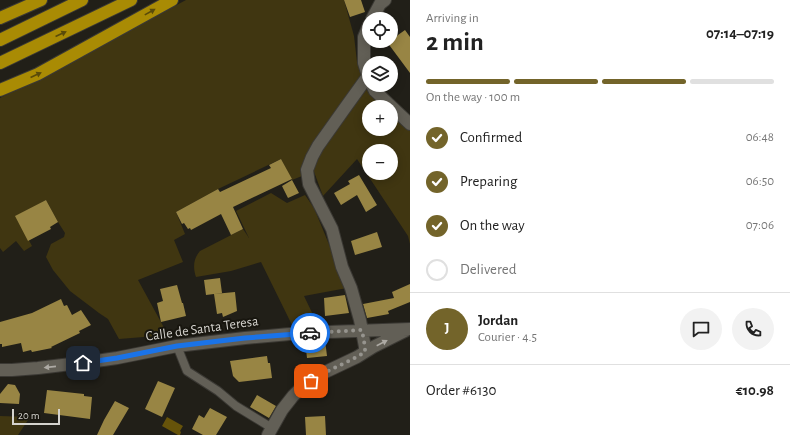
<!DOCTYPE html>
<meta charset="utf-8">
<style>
body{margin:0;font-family:"Alegreya Sans",sans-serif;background:#f2f2f2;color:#222;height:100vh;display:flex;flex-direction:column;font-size:15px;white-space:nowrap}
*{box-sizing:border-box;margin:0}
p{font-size:13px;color:#767676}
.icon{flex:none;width:22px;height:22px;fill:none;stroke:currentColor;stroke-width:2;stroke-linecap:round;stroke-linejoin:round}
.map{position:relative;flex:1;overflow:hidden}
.side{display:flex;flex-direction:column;background:#fff;width:380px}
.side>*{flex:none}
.controls{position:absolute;left:362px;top:12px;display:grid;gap:8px}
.controls a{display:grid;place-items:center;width:36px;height:36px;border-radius:50%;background:#fff;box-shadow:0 2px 10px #0003;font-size:20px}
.scale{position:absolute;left:12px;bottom:10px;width:48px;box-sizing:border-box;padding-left:4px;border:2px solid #d5d3ce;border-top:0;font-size:11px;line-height:14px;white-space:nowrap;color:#d5d3ce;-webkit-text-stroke:3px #18160f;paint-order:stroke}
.pin{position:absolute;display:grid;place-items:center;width:34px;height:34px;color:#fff;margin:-17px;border-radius:8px;box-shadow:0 2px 6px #0006}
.courier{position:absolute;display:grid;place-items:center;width:40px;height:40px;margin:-20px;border:3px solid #1a73e8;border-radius:50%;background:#fff;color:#222;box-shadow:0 1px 5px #0007}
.headline em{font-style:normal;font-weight:600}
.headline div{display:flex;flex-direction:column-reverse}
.headline{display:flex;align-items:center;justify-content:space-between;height:68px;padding:0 16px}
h1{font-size:26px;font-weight:600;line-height:30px}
.bar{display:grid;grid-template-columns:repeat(4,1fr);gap:6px 4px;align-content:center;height:48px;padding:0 16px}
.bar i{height:5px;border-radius:3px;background:#e0e0e0}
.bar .active{background:#73642a}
.bar p{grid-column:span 4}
.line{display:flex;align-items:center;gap:10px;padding:0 16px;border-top:1px solid #e0e0e0}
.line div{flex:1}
.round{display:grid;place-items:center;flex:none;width:42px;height:42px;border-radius:21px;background:#f2f2f2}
ol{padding:0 16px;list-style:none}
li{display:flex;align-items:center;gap:12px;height:44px}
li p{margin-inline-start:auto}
li .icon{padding:4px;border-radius:50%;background:#73642a;color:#fff;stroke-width:4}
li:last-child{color:#767676}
li i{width:22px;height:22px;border:2px solid #e0e0e0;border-radius:50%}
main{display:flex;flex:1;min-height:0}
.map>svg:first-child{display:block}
.green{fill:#403611;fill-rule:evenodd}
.water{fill:#66530a}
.building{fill:#988544}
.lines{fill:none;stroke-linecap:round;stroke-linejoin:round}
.service-casing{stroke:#3b3934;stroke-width:10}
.minor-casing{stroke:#3b3934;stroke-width:14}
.motorway-casing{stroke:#3b3934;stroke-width:14}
.service{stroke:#625f56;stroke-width:8}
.minor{stroke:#625f56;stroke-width:12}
.motorway{stroke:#a98b04;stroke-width:12}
.oneway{fill:#594b0a}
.oneway2{fill:#adaaa4}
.done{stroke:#96948e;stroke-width:4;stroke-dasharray:0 7.2}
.route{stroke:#1a73e8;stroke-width:5}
.labels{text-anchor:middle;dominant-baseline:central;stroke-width:4;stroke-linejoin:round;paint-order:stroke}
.street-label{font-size:14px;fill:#d5d3ce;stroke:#18160f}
</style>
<main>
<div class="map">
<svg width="410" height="435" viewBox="0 0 410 435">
<rect width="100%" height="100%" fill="#211f18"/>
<path class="green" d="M186,0H344L354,36L357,62L364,76L302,176L292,180L281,159L218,189L176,212L185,234L174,240L183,262L138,280L168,335L119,339L108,319L99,313L70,291L53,270L46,257L51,244L64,237L65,233L58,222L46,200L16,216L32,246L24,251L16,241L3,252L0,248V98L74,60Z
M368,85L386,107H369V129H391V112L410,131V244L408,236L357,159L323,196L313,169L315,156ZM369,151H391V173H369Z
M271,193L287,203L305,195L314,208L347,288L304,296L317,323L292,325L261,262L231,271L196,277C193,268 193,259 200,251L243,229L249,238L236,211Z
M0,416L30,417L18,435H0Z"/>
<path class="water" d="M167,417L183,426L180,431L181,432L180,435H178L162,426Z"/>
<path class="building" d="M344,0H361L365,12L350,17Z
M405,30L410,37V73L387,42L391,41V40Z
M281,159L292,179L233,207L243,229L231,235L221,214L191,230L190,228L188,229L184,223L182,224L176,212L218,189L220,192L271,168L269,165Z
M359,175L377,205L366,212L357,195L341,205L334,193L350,184L348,181Z
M292,180L299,193L288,198L282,186Z
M46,200L58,222L50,227L51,229L28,241L15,216Z
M377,232L382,247L355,255L351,241Z
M220,278L222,293L206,295L204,280Z
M410,284V302L388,311L389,314L367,318L363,304L394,298L392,292Z
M177,285L182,303H183L186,316L161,322L157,303L163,301L160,289Z
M235,292L237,311L223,317L222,313L217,314L214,294Z
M345,295L349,313L325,316L324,298Z
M61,299L64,306L67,305L72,315L81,310L91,325L79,331L80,333L51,347L52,348L32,352L31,350L23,352L21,343L2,347V344H0V322L32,313Z
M317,340H325L327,356L307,358L305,341Z
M267,356L268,363H270L272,378L239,382L233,376L230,361Z
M158,381L175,388L162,417L145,409Z
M8,384L15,385L20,394L19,404L0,403V394Z
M47,390L84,394V396L92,397L90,419L44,413Z
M257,395L276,406L269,418L250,407Z
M115,401L129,408L113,435H97L104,420Z
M210,408L227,417L216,435H203L192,429L199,415L204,418Z
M325,416L326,435H306L305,417Z"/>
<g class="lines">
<defs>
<path id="service" d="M177,346L187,371L218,391L236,406L272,428"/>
<path id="minor" d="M372,19L380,4L385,0
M372,85L375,91L410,124
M365,352V347L360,320L351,288L342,267L332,229L309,184L307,170L312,157L318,146L345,108L368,76L364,63V37L369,25
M0,370H12L38,368L96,361L117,358L177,346L245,338L301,333L410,329
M268,435L282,410L293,396L303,386L319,375L357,357L373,347L405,331"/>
<path id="motorway" d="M0,18L41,0
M0,40L82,0
M0,63L131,0
M0,90L38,74L172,0"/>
</defs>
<use href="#service" class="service-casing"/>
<use href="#minor" class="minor-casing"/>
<use href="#motorway" class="motorway-casing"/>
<use href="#service" class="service"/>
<use href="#minor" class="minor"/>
<use href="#motorway" class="motorway"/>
</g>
<defs><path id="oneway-solid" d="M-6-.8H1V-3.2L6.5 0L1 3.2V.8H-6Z"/></defs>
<g class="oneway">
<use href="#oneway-solid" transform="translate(150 12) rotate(-29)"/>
<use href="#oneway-solid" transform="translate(61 34) rotate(-25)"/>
<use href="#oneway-solid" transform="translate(36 75) rotate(-25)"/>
</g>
<g class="oneway2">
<use href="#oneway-solid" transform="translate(382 343) rotate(-27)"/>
<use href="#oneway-solid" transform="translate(50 367) rotate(174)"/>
</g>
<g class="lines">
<path class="done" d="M310,333L362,330L365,347V352C348,363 328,369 311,381"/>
<path class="route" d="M83,363L117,358L177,346L245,338L310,333"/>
</g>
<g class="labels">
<g class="street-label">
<text transform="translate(202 329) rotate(-8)">Calle de Santa Teresa</text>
</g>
</g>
</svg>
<div class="controls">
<a><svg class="icon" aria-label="locate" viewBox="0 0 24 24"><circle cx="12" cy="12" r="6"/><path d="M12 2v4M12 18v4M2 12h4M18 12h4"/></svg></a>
<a><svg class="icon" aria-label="layers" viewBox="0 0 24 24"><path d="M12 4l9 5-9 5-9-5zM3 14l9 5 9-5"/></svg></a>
<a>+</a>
<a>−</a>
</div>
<div class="scale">20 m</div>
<div class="pin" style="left:311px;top:381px;background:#ea580c"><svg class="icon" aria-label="bag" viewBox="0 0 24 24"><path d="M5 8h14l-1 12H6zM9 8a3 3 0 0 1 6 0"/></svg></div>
<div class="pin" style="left:83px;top:363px;background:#1f2937"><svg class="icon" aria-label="home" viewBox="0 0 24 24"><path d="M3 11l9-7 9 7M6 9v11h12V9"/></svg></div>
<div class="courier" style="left:310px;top:333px"><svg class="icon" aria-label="car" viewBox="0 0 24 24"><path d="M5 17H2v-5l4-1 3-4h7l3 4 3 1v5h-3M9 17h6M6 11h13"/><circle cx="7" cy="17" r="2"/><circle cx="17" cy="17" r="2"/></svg></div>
</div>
<section class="side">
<div class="headline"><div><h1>2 min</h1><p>Arriving in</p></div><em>07:14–07:19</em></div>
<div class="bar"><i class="active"></i><i class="active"></i><i class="active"></i><i></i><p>On the way · 100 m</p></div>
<ol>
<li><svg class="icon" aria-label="check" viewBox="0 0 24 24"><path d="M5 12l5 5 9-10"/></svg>Confirmed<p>06:48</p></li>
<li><svg class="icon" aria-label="check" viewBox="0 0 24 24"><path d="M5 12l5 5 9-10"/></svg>Preparing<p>06:50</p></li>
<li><svg class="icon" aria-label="check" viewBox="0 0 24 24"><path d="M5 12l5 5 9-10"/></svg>On the way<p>07:06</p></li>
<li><i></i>Delivered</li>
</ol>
<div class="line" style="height:72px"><b class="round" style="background:#73642a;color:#fff">J</b><div><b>Jordan</b><p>Courier · 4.5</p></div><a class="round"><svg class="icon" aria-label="chat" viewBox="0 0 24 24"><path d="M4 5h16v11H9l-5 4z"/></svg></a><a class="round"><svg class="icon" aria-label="phone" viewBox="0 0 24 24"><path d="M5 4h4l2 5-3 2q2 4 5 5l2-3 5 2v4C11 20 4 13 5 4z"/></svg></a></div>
<div class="line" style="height:52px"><div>Order #6130</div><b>€10.98</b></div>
</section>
</main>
